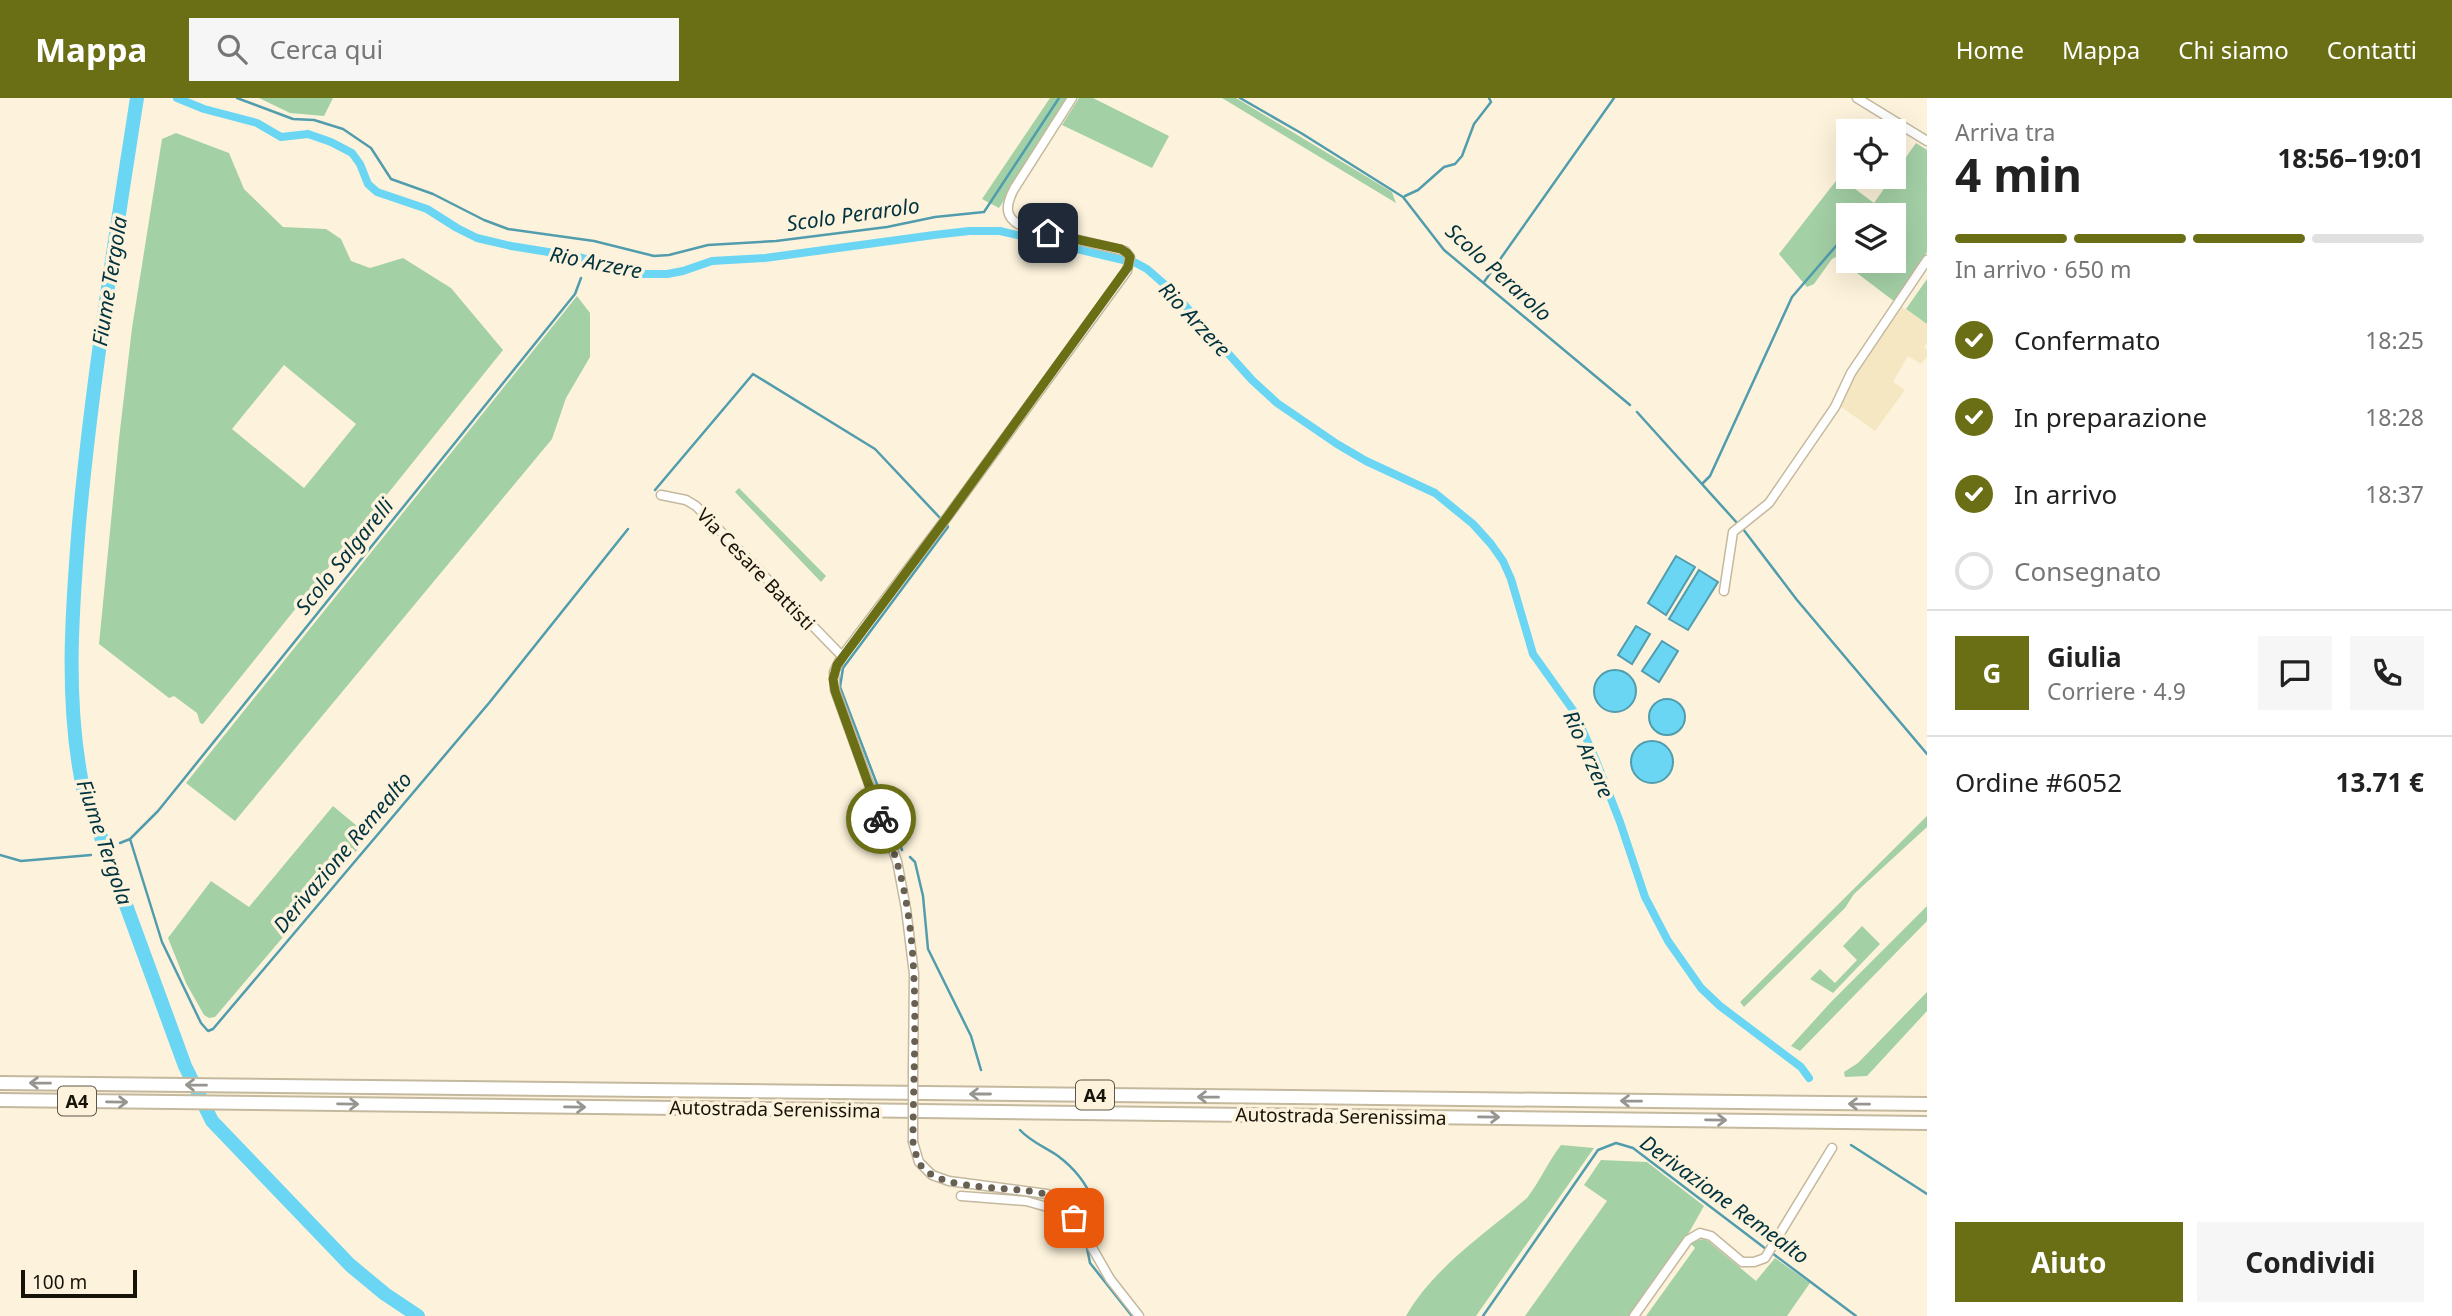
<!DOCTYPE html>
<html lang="it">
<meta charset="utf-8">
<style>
body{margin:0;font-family:"Noto Sans",sans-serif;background:#f6f6f6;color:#222;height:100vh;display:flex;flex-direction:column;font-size:26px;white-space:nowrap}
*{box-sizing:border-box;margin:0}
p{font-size:23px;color:#767676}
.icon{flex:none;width:38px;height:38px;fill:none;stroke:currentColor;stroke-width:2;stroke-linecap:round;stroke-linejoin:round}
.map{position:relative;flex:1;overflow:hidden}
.side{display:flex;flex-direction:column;background:#fff;width:525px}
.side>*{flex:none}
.tools{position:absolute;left:1836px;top:21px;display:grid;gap:14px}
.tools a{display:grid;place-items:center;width:70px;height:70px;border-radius:0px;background:#fff;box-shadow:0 7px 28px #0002;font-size:35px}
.scale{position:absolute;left:21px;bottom:18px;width:116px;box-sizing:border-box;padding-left:7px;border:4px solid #171309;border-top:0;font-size:19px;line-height:24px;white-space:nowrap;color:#171309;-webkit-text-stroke:5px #fdf3dc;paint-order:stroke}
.pin{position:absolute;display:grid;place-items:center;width:60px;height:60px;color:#fff;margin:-30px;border-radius:14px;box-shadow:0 4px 10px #0006}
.courier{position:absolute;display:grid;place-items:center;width:70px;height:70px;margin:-35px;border:5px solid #6a6f15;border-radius:50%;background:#fff;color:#222;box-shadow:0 2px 9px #0007}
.overview em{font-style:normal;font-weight:700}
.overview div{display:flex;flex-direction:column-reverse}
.overview{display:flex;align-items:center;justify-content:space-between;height:119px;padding:0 28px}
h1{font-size:46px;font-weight:700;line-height:52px}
.bar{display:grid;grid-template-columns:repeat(4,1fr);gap:10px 7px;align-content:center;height:84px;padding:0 28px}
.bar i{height:9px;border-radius:5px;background:#e0e0e0}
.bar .selected{background:#6a6f15}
.bar p{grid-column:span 4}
.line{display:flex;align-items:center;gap:18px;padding:0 28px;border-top:2px solid #e0e0e0}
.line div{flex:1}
.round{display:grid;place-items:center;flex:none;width:74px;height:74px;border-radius:0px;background:#f6f6f6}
ol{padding:0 28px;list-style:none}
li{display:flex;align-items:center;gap:21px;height:77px}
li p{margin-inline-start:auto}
li .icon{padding:7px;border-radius:50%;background:#6a6f15;color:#fff;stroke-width:4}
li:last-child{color:#767676}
li i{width:38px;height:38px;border:4px solid #e0e0e0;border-radius:50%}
.primary-button{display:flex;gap:14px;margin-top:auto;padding:14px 28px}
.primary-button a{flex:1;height:80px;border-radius:0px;background:#6a6f15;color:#fff;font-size:28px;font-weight:700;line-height:80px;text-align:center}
.primary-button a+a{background:#f6f6f6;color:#222}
header{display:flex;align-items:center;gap:42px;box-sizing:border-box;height:98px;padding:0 35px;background:#6a6f15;color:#fff}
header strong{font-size:33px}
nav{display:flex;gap:38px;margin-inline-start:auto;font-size:24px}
.search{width:490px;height:63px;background:#f6f6f6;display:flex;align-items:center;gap:18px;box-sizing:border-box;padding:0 24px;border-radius:0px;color:#767676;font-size:26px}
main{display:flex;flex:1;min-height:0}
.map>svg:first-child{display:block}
.built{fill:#f6e7c3}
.green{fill:#a4d0a6;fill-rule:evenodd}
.water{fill:#6ad6f3;stroke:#519cad;stroke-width:2}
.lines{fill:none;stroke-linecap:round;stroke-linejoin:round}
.stream{stroke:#519cad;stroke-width:2.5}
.canal{stroke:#6ad6f3;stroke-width:8}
.river{stroke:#6ad6f3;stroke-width:14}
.minor-casing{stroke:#c4b99e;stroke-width:11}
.highway-casing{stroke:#c4b99e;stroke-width:16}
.minor{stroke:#fff;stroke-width:8}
.highway{stroke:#fff;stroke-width:12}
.minor-bridge-casing{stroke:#c4b99e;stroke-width:11;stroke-linecap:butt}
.minor-bridge{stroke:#fff;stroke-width:8}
.oneway{stroke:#979590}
.done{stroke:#686153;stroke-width:7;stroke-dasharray:0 12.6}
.route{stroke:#6a6f15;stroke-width:9}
.labels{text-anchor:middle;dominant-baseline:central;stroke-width:7;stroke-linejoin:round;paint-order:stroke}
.shield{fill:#fdf3dc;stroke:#5c5648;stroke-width:2}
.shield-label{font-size:18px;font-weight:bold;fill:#171309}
.street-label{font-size:19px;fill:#171309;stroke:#fdf3dc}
.water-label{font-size:21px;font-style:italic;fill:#00333f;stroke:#fdf3dc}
</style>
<header>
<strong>Mappa</strong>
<div class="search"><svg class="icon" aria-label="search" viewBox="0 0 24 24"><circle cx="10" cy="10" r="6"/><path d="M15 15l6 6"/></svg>Cerca qui</div>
<nav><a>Home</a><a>Mappa</a><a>Chi siamo</a><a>Contatti</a></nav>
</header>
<main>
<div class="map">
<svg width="1927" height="1218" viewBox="0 0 1927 1218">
<rect width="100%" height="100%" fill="#fdf3dc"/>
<path class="built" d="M1901,208L1927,226V245L1924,249L1927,252V259L1921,266L1908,258L1893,284L1905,292L1875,333L1840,308L1853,280Z"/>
<path class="green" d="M259,0H333L324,18L290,15Z
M1050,0H1070L999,110L982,101Z
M1079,0H1093L1169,38L1152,70L1062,27Z
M1222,0H1236L1392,94L1396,105Z
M176,35L229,55L244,91L283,129L326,131L341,141L351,163L370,170L403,160L451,190L503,252L203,626L200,625L197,615L174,598L169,600L99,546L119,341L132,230L162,41ZM284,267L356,326L304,390L232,331Z
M1916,45L1927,52V154L1895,204L1836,159L1832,161L1814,186L1807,189L1779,156L1839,79L1874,105ZM1848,117H1894V163H1848Z
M1927,181V226L1906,211Z
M577,198L590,215V259L566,300L552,341L235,723L186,685Z
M739,390L826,478L821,484L735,394Z
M333,708L369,738L215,919L209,920L204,917L186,885L168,840L211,783L249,809Z
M1927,718V729L1854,796L1845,810L1744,909L1740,904Z
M1927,808V823L1800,953L1791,948L1831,904Z
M1862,828L1880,846L1833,895L1810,881L1820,871L1835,885L1857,862L1843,848Z
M1927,894V913L1867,978L1845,979L1844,974L1858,965Z
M1561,1047L1594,1050L1476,1218H1406C1434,1169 1485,1136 1527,1100C1540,1083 1548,1064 1561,1047Z
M1601,1062L1647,1064L1704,1108L1687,1138L1631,1218H1525L1607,1103L1584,1087Z
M1703,1141L1708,1143L1756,1183L1775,1160L1810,1185L1787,1218H1646L1695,1150L1691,1146L1694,1143Z"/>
<path class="water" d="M1676,458L1695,469L1666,517L1648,505Z
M1699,472L1718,484L1688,532L1669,521Z
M1636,528L1650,536L1632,566L1618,557Z
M1662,543L1678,553L1659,584L1642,573Z
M1594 593a21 21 0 1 1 42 0a21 21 0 1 1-42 0Z
M1649 619a18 18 0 1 1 36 0a18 18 0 1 1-36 0Z
M1631 664a21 21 0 1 1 42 0a21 21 0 1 1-42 0Z"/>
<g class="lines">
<path class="stream" d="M237,0L293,21L314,22L343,31L371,50L391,81L433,96L484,122L508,131L594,143L654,158L669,157L708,147L776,143L887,129L935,119L984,114L1059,0
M1240,0L1301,35L1403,99L1444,152L1630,307
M1405,98L1418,92L1444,69L1455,66L1462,58L1474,26L1491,4L1489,0
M1862,117L1868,111
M1484,184L1614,0
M1637,314L1738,426
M1702,386L1710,378L1792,199L1848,134
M655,392L753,276L875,351L941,421
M1743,431L1797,502L1927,656
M130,741L162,844L201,925L208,933L213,931L489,605L628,431
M120,745L130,741L158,713L575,196L581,180
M902,752L840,589L843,570L948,429L947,427
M0,757L21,763L91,757
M910,759L915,764L923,798L928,851L971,938L981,972
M1020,1032C1031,1044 1045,1049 1058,1058C1074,1070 1086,1084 1093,1103L1087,1116
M1851,1047L1927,1096
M1086,1145L1090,1165L1132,1218
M1772,1155L1856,1218
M1483,1218L1598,1052L1616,1045L1633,1050L1766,1151"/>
<path class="canal" d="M177,0L204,11L257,25L281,39L308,36L331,44L352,55L360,66L368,86L377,94L427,111L457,130L477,140L511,148L579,159L642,176H667L683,173L712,163L765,160L934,137L969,133H1000L1136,165L1147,171L1171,192L1252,282L1277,305L1337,346L1366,363L1435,395L1473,426L1491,446L1503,463L1511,481L1533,556L1575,615L1595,660L1620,724L1645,799L1668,843L1701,890L1720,908L1801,969L1809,980"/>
<path class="river" d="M137,0C115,142 92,283 79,426C72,513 65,604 83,690L185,968L212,1023L350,1167L385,1196L418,1218"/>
<defs>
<path id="minor" d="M1857,0L1927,43
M661,397L686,402L696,408L842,558
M1724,493L1733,434L1769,405L1835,309L1851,275L1927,162
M913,973L914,876L906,811L897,763L835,592L834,574L842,558L948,418L1127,173L1130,159L1125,153L1024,129C1004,121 1005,108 1014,91L1072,0
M913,1044L919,1064L932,1077L949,1083L1047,1096L1065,1103L1083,1123L1090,1146L1110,1181L1139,1218
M961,1098L1026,1103L1051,1110L1083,1123
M1634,1218L1688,1142L1700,1135L1711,1138L1742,1164H1754L1765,1160L1832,1050"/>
<path id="highway" d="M0,985L1927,1006
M0,1002L1927,1025"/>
</defs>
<use href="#minor" class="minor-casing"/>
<use href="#highway" class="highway-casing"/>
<use href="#minor" class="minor"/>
<use href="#highway" class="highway"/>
<defs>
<path id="minor-bridge" d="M913,1044V973"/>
</defs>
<use href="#minor-bridge" class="minor-bridge-casing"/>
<use href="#minor-bridge" class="minor-bridge"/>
</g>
<defs><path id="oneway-shaft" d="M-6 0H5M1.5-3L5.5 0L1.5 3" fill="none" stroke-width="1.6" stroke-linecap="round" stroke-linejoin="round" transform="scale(1.75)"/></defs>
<g class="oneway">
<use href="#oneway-shaft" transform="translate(40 985) rotate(-179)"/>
<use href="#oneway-shaft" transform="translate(196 987) rotate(-179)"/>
<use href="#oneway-shaft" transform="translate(980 996) rotate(-180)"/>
<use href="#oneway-shaft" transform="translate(1208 999) rotate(-179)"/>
<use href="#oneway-shaft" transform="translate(1631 1003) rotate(-179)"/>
<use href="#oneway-shaft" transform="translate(117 1004) rotate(1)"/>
<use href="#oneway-shaft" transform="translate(348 1006) rotate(1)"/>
<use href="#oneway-shaft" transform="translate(1859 1006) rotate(-179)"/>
<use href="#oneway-shaft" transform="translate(575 1009) rotate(1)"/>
<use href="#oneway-shaft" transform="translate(1489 1019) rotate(1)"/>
<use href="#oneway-shaft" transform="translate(1716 1022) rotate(1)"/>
</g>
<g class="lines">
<path class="done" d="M881,721C886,734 892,748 896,761C923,850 913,953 913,1044C915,1050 916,1060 919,1065C942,1100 1028,1082 1064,1103C1072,1107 1078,1115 1083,1122L1074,1120"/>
<path class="route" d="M881,721L835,593L833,581L837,567L948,418L1128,169L1130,159L1127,155L1121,151L1048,135"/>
</g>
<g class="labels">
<g class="shield">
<rect x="1076" y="982.5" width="38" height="29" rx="5"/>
<rect x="58" y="988.5" width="38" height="29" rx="5"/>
</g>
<g class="shield-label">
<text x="1095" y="997">A4</text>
<text x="77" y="1003">A4</text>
</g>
<g class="street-label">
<text transform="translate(756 471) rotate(46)">Via Cesare Battisti</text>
<text transform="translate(775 1011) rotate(1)">Autostrada Serenissima</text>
<text transform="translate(1341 1018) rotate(1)">Autostrada Serenissima</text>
</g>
<g class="water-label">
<text transform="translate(853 116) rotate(-8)">Scolo Perarolo</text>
<text transform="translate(596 164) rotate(11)">Rio Arzere</text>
<text transform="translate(1499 174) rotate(42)">Scolo Perarolo</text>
<text transform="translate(109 183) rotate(-81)">Fiume Tergola</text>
<text transform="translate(1195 221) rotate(47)">Rio Arzere</text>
<text transform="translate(344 458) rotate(-51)">Scolo Salgarelli</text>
<text transform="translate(1589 656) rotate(66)">Rio Arzere</text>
<text transform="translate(105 744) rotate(71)">Fiume Tergola</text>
<text transform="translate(342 754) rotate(-50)">Derivazione Remealto</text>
<text transform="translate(1725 1101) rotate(36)">Derivazione Remealto</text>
</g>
</g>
</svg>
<div class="tools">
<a><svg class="icon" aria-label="locate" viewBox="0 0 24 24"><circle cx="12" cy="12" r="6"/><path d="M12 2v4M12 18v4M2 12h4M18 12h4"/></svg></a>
<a><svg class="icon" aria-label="layers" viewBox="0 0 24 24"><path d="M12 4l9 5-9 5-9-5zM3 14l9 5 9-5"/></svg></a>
</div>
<div class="scale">100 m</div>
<div class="pin" style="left:1074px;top:1120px;background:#ea580c"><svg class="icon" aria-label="bag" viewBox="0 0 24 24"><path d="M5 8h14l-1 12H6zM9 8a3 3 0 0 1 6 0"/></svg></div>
<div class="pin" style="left:1048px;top:135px;background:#1f2937"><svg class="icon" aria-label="home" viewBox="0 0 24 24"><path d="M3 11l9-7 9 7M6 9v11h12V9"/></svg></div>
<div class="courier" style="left:881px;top:721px"><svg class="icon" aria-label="bike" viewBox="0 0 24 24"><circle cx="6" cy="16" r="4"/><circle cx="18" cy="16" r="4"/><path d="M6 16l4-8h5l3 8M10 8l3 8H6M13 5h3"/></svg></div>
</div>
<section class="side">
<div class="overview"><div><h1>4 min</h1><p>Arriva tra</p></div><em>18:56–19:01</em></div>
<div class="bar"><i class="selected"></i><i class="selected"></i><i class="selected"></i><i></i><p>In arrivo · 650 m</p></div>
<ol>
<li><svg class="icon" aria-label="check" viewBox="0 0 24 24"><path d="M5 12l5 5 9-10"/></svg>Confermato<p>18:25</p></li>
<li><svg class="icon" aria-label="check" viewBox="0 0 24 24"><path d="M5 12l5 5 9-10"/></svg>In preparazione<p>18:28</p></li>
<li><svg class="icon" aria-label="check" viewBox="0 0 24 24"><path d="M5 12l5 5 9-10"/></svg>In arrivo<p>18:37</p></li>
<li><i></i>Consegnato</li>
</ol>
<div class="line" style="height:126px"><b class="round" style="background:#6a6f15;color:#fff">G</b><div><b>Giulia</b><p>Corriere · 4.9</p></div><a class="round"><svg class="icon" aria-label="chat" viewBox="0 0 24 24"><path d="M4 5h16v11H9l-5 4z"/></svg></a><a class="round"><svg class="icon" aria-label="phone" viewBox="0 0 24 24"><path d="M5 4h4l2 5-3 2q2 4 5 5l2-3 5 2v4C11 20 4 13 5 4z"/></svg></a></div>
<div class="line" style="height:91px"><div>Ordine #6052</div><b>13.71 €</b></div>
<div class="primary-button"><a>Aiuto</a><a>Condividi</a></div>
</section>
</main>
